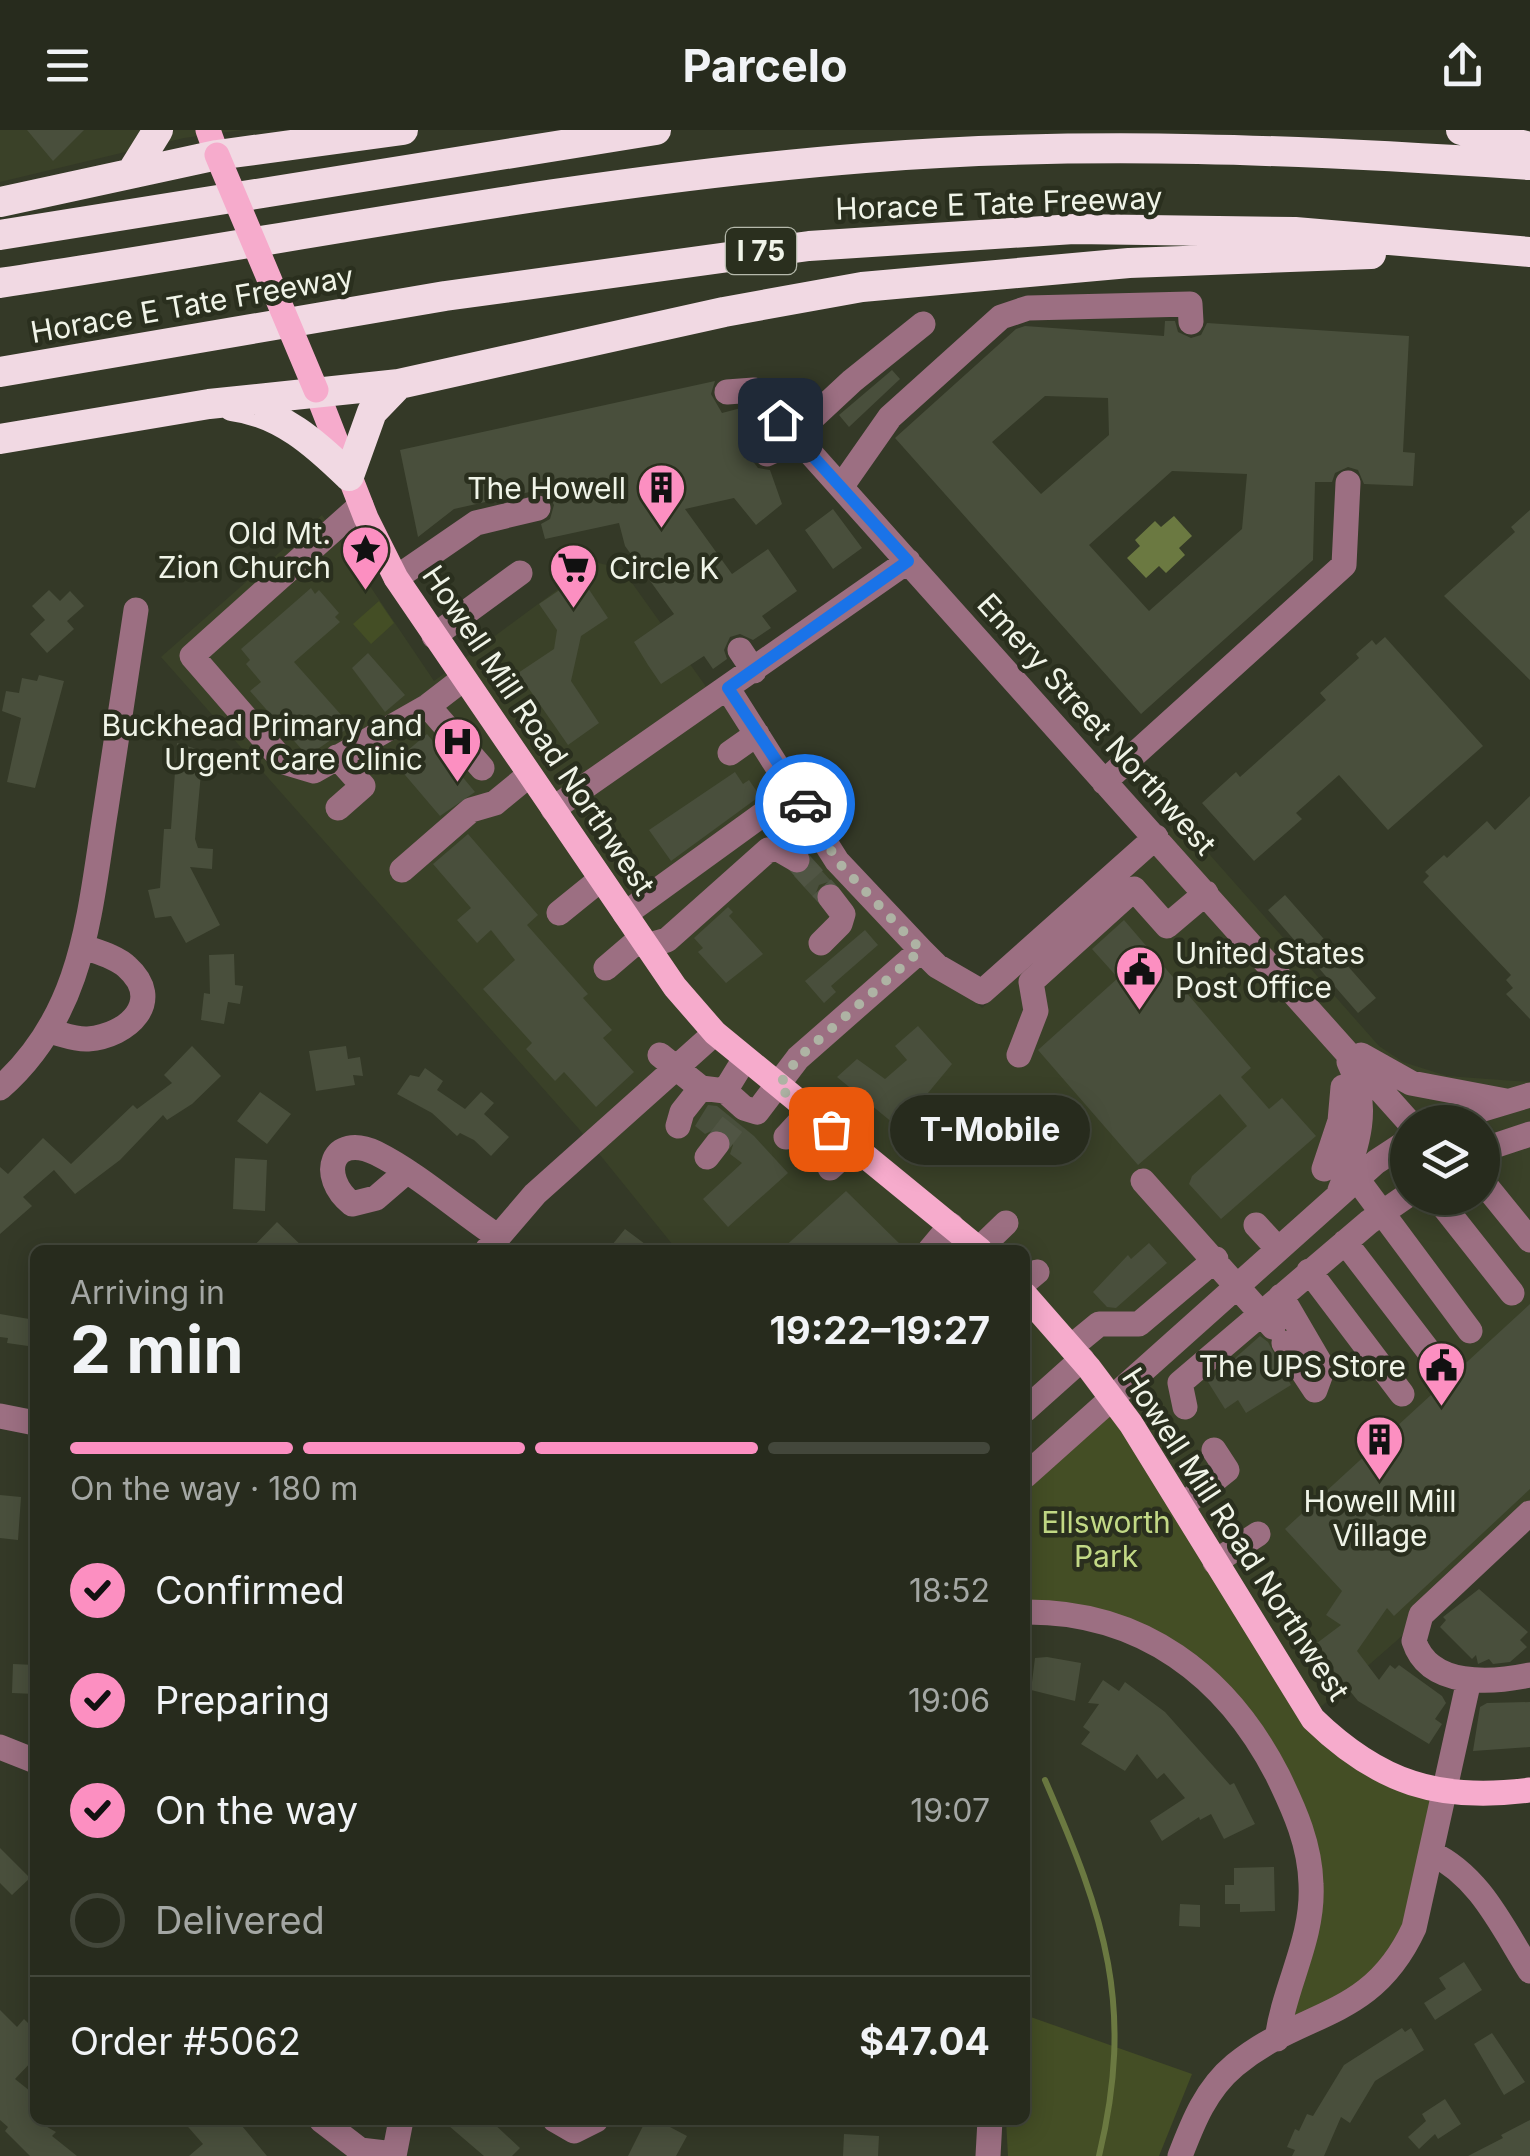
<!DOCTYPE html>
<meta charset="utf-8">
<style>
body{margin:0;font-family:Inter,sans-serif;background:#2f3326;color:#f1f3f6;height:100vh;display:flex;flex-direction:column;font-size:38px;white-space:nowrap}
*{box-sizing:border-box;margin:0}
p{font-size:32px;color:#a4a7a4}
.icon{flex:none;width:55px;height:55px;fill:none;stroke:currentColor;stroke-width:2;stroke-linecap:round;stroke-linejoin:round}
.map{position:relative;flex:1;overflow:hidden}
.details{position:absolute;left:30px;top:1115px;width:1000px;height:880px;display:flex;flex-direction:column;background:#272b1d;border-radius:15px;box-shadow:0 5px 25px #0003,0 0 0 2px #43473b}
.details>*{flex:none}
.buttons{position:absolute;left:1390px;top:975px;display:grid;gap:20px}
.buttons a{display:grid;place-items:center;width:110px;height:110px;border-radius:50%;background:#272b1d;box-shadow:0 5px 25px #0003,0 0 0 2px #43473b;font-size:50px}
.pin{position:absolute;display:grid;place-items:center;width:85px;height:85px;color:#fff;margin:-42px;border-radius:20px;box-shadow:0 5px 15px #0006}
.courier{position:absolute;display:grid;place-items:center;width:100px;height:100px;margin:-50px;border:8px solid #1a73e8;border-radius:50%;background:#fff;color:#222;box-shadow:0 2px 12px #0007}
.bubble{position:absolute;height:70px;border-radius:35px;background:#272b1d;box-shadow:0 5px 25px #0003,0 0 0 2px #43473b;font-size:32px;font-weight:700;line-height:70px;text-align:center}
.headline em{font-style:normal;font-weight:700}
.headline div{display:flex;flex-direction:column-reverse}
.headline{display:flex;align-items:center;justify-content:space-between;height:170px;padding:0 40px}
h1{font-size:65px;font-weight:700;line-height:75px}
.bar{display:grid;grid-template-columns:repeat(4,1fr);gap:15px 10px;align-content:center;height:120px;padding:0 40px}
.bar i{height:12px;border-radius:8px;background:#43473b}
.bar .current{background:#fc8fc1}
.bar p{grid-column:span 4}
.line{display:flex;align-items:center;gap:25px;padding:0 40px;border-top:2px solid #43473b}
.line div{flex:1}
ol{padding:0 40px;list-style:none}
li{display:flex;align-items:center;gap:30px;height:110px}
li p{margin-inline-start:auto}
li .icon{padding:10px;border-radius:50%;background:#fc8fc1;color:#111;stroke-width:4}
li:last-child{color:#a4a7a4}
li i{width:55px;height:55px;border:5px solid #43473b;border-radius:50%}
header{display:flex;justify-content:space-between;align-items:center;height:130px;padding:0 40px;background:#272b1d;font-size:45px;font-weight:700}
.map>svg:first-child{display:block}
.built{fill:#3a4128;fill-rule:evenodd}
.green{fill:#444e25}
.water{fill:#6b7941}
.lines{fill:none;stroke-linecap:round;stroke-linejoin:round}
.stream{stroke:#6b7941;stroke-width:6}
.building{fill:#494f3c;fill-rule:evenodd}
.minor-tunnel{stroke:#505544;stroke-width:25;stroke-dasharray:25 12;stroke-linecap:butt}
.minor{stroke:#9c6f82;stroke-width:25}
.major{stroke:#f6abcc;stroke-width:25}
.highway{stroke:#f1d9e3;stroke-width:30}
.major-bridge{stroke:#f6abcc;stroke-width:25}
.done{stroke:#aeb3a4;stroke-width:10;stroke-dasharray:0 18}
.route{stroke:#1a73e8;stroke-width:12}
.labels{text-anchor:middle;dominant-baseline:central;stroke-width:9;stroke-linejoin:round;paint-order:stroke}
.shield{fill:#2a2f1e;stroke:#b5b9ab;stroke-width:2.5}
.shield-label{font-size:28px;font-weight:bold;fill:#f0f4e8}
.street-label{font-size:30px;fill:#f0f4e8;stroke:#2a2f1e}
.poi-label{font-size:30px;fill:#f0f4e8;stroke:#2a2f1e;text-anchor:end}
.park-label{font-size:30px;fill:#c2d985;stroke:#2a2f1e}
</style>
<header><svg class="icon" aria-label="menu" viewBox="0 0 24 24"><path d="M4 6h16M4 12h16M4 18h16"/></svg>Parcelo<svg class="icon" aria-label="share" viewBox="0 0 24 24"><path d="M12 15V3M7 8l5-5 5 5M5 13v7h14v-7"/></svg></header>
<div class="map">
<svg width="1530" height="2026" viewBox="0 0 1530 2026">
<rect width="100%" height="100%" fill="#343927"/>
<path class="built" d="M0,0H242L184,8L0,52Z
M322,385L434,551L595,432L622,439L707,558L727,544L850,738L982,878L1120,756L1179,690L1379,916L1403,932L1447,946L1530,952V1394L1307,1589L1025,1347V1120H677L579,999L161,527ZM1408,992H1482V1068H1408Z"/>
<path class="green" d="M379,471L394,493L371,514L353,494Z
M1111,1267L1307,1589L1444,1663L1404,1821L1277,1909L1312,1756L1256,1604L1152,1512L1025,1482V1346Z
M1025,1885L1192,1944L1159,2026H1008L1006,1990H1025Z"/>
<path class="water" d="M1174,386L1192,406L1179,418L1185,425L1166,443L1159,436L1146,448L1127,428L1140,416L1135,410L1155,391L1161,397Z"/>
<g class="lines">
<path class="stream" d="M1045,1650C1105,1788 1135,1876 1099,2026"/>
</g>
<path class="building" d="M27,0H84L53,31Z
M1165,191H1175L1178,202L1191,208L1201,205L1207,193L1409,206L1403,322L1415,323L1413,356L1364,354L1358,340L1348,337L1335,343L1332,352H1315L1313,430L1141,584L895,308L1016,199L1025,196L1164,206ZM1045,266L1108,268L1109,305L1041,364L992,312ZM1172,341L1247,344L1242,399L1149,481L1089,415Z
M892,240L900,249L849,297L839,285Z
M715,251L711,264L722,283L741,278L761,297L763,308L753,316L752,330L758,338L770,340L782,374L756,395L734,368L685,379L732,444L768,419L797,461L762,486L771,498L753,510L740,504L730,507L724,520L727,529L713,539L704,526L661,554L648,535L634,512L674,484L625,416L619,393L545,409L541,394L550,389L554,375L549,366L534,361L454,379L418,407L400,320Z
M833,379L862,418L833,439L805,400Z
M1530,380V550L1444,466L1515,402L1511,397Z
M580,446L608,488L581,506L571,551L599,593L568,615L518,543L554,519L557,500L539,474Z
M311,458L315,464L319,460L339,483L335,487L340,492L294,532L351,596L312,623L303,621L250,561L261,552L246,534L250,530L241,519Z
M49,460L60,471L70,461L84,476L67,491L74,499L47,523L30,504L45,490L32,476Z
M1385,507L1483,616L1388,700L1339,645L1296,683L1302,689L1254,731L1202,673L1236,642L1240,647L1326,570L1320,563L1359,528L1356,524L1372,510L1376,515Z
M368,523L405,565L385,582L352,538Z
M39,545L64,551L35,658L7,652L21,588L2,581L6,561L19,563L22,548L37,551Z
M427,604L475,662L440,686L394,632Z
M177,613L203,621L195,709L198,718L213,719L212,739L190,737L220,795L186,813L171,786L155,788L148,760L160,758L164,699H171Z
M735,642L743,654L749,650L760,666L671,731L649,700Z
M1530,666V889L1506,864L1513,858L1506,850L1511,845L1423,752L1429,746L1425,742L1444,725L1447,728L1487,691L1495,700Z
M468,704L538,785L527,795L588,864L583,868L612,900L603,908L634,942L596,977L564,942L555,951L526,919L532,913L483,859L515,830L491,800L477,813L457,790L471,778L433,734Z
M813,731L831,751L819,755L814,768L794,746L806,744Z
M1285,765L1376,868L1358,883L1268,780Z
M728,777L733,782L729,786L763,824L726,853L698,822L703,818L694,808Z
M1124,790L1251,938L1241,947L1269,979L1282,968L1316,1006L1221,1089L1189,1054L1192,1046L1247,996L1220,964L1138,1035L1038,920L1118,848L1092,819Z
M865,800L878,815L831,856L836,862L824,873L805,851Z
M234,824L235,855L243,856L240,874L228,872L224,894L201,890L204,863L210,864L209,825Z
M918,896L952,934L899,998L837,947L857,929L885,949L907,930L895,916Z
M192,916L221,946L192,974L167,990L163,985L120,1030L75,1064L54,1040L23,1067L32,1076L0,1104V1037L8,1044L43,1008L71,1034L133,975L137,979L172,953L164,945Z
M346,916L348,929L360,927L363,946L353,945L355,955L316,961L309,921Z
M425,938L443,951L437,960L465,979L481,962L494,973L484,984L509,1007L491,1026L474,1010L460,1003L457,1006L432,983L397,964L410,945L419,947Z
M260,962L291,984L267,1014L237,991Z
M708,975L717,976L754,1006L788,1043L728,1097L703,1069L742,1033L730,1024L733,1015L728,1002L718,998L705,1004L695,996Z
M235,1028L267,1030L265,1081L233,1079Z
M846,1061L906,1120H781Z
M277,1092L306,1120H250Z
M625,1099L653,1120H608Z
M1149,1113L1167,1133L1116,1178L1107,1177L1093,1162L1128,1125L1131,1129Z
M1530,1174V1359L1394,1486L1387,1478L1357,1521L1379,1550L1390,1535L1395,1539L1399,1535L1442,1566L1446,1573L1435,1589L1442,1594L1429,1614L1358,1571L1320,1524L1323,1521L1317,1513L1341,1495L1326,1485L1342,1461L1285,1399Z
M0,1184L35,1190V1217L7,1213L8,1208L0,1207Z
M1260,1206L1268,1212L1291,1255L1246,1283L1238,1270L1225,1279L1208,1252Z
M0,1365L21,1367L18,1410L0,1408Z
M1479,1459L1528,1502L1520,1510L1527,1517L1510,1532L1493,1534L1489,1529L1478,1534L1476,1525L1472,1529L1440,1497L1446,1490L1443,1487Z
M1047,1527L1081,1533L1075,1571L1031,1560L1035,1528Z
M13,1534L35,1535V1564L12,1563Z
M1103,1550L1119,1561L1125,1552L1165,1582L1230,1655L1234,1653L1255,1694L1224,1709L1211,1684L1200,1690L1199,1687L1162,1711L1150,1691L1185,1668L1164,1643L1157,1649L1137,1624L1125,1641L1081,1614L1090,1602L1083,1597L1099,1574L1088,1573Z
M1530,1572V1617L1473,1621L1480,1577L1487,1573Z
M0,1718L30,1748L12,1765L0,1753Z
M1274,1737L1275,1781L1240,1782V1774H1225V1755H1234V1738Z
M1180,1774L1200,1775V1797L1179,1796Z
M1464,1832L1482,1860L1435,1890L1424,1873L1446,1859L1439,1848Z
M0,1880L17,1897L24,1889L35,1900V1928L15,1949L35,1965L28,1979L35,1990L56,2002L52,2006L77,2026H30L5,2001L8,1997L0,1990Z
M1402,1898L1405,1902L1411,1898L1424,1920L1375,1951L1350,1993L1341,1987L1324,2026H1292L1295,2020L1287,2017L1295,1999L1299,2001L1307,1984L1313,1986L1344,1935Z
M1492,1903L1525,1952L1504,1965L1474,1914Z
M1445,1969L1461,1994L1438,2009L1435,2004L1419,2019L1408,2007L1426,1991L1422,1984Z
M182,1990H237L267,2026H189L203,2014Z
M442,1990H490L520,2018L512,2026H484Z
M646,1990H674L670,1997L687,2006L676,2026H628Z
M1530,1990V2026H1468L1503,2008L1501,2005Z
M844,2004L879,2006L878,2026H843Z"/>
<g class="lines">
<path class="minor-tunnel" d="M797,730L830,767
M717,1014L735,991"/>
<path class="minor" d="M727,262L754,260L1409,992
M767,324L780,318L852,251L923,194
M841,357L890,287L1001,187L1028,178L1190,174L1191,192
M361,375L192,526L284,632L314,641L428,576L463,549
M396,448L476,393L538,378
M434,506L520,443
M740,520L754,541
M728,559L837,731L921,820
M428,576L482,638
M730,623L757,604
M337,627L363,656L338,678
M1104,652L1344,435L1348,353
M553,679L908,431
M402,740L471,680L495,673L529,645
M559,783L601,749
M625,784L795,661
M821,813L840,794L843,784L830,767
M646,816L667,810L768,720L778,719L797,730
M606,838L641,808
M49,901C62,904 76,910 88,909C128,906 165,871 127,837C117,827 98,822 84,817
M660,925L701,958L725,961
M1019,925L1036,881L1031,852L1134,759L1167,796L1206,763
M1361,925L1411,953L1506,971
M744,930L725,961L744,978L757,982L798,928L921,820L937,836L982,862L1156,707
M0,958C85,883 89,783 106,678C116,612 126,546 136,480
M1440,992L1530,965
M678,996L682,982L701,958
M786,1007L809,982
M1482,1020L1530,1004
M707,1027L717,1014
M830,1038L853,1017
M1324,1039L1340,991L1343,957L1361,955
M405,1043L376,1068L352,1074C317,1046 332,1002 376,1023C418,1044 458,1080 497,1106
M1357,1049L1470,1201
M1143,1051L1273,1197
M1482,1051L1530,1110
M1340,1060C1358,1017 1371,975 1349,932
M1437,1068L1512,1163
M1256,1095L1278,1119
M1345,1112L1437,1232
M979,1119L1006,1093
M487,1120L535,1064L715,903
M930,1120L951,1095
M1309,1141L1402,1264
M1025,1152L1037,1142
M1281,1166L1323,1238L1315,1260
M1284,1213L1315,1260
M1071,1217L1099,1194H1139L1216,1129
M1185,1277L1180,1253L1369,1092L1408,1065
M1025,1280L1082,1229
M0,1286L35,1293
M1025,1346L1376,1032L1408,1011
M1182,1376L1227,1340L1214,1320
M1530,1383L1421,1485L1414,1511C1429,1558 1492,1553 1530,1545
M1215,1432L1258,1404
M1025,1482C1142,1481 1227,1546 1278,1646C1295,1681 1310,1715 1311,1754C1314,1809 1284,1856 1277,1909
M0,1617L35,1631
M1431,1723C1480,1746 1502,1797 1530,1841
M321,1990L360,2020L394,2024
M555,1990L574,2001L596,1990
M394,2026L401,1990
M988,2026L990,1990
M1180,2026C1193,1992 1206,1959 1235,1935C1303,1879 1371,1891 1414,1798L1469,1550"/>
<path class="major" d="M208,0L217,25
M316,260L366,388L396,448L675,857L715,903L980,1120
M1025,1165L1089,1238L1131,1294L1313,1589C1379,1653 1439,1672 1530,1660"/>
<path class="highway" d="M1461,0L1530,17
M132,42L158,0
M0,72L217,25L403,0
M0,105L656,0
M0,153C288,110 575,51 865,28C1088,10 1308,20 1530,35
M0,242L445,166L809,116L1074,99L1295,102L1530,122
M232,276C281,282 316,314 349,346
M0,309L209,274L399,254L724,182L862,157L1129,133L1371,124
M349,346L372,282L399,254"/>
<path class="major-bridge" d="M217,25L316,260"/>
</g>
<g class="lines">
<path class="done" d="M805,674L837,731L921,820L798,928L778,957L831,999"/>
<path class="route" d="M780,290L908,431L728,558L805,674"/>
</g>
<defs>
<symbol id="building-pin" viewBox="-11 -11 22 30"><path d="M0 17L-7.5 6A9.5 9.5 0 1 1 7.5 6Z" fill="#fc8fc1" stroke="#2a2f1e"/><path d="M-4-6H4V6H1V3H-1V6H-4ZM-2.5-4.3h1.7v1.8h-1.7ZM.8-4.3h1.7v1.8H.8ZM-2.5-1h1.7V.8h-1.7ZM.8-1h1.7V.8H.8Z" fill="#111"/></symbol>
<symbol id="sight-pin" viewBox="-11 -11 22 30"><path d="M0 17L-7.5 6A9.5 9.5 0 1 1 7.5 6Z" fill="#fc8fc1" stroke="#2a2f1e"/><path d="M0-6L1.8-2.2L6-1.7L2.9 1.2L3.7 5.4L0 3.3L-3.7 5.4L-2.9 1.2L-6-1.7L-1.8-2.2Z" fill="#111"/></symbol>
<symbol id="supermarket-pin" viewBox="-11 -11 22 30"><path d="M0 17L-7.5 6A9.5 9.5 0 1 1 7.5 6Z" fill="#fc8fc1" stroke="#2a2f1e"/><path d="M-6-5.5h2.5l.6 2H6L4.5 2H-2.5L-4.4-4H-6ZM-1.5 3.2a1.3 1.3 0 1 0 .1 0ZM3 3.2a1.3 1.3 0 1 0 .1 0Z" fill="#111"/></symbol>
<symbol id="hospital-pin" viewBox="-11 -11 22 30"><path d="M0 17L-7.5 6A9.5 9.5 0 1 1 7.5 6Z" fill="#fc8fc1" stroke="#2a2f1e"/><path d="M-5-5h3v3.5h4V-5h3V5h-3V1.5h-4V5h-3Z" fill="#111"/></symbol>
<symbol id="civic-pin" viewBox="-11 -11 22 30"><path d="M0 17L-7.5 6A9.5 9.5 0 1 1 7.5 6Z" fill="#fc8fc1" stroke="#2a2f1e"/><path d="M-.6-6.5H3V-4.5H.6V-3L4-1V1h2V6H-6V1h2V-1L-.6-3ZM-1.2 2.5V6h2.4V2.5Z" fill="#111"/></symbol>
</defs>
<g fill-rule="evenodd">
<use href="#building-pin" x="634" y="330" width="55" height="75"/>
<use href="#sight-pin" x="338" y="392" width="55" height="75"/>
<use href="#supermarket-pin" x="546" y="410" width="55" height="75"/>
<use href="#hospital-pin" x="430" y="584" width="55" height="75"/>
<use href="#civic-pin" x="1112" y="812" width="55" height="75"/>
<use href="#civic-pin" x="1414" y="1208" width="55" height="75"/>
<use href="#building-pin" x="1352" y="1282" width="55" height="75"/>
</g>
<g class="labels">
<rect class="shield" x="726" y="98" width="70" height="46" rx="8"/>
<g class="shield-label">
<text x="761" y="121">I 75</text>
</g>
<g class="street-label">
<text transform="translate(999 73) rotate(-2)">Horace E Tate Freeway</text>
<text transform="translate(192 174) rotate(-10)">Horace E Tate Freeway</text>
<text transform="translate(1097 594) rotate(48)">Emery Street Northwest</text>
<text transform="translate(539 600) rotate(56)">Howell Mill Road Northwest</text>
<text transform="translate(1236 1404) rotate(57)">Howell Mill Road Northwest</text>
</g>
<g class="poi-label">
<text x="626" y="358">The Howell</text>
<text x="331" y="403">Old Mt.<tspan x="331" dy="34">Zion Church</tspan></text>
<text x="609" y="438" text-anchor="start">Circle K</text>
<text x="423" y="595">Buckhead Primary and<tspan x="423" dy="34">Urgent Care Clinic</tspan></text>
<text x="1175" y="823" text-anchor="start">United States<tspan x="1175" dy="34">Post Office</tspan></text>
<text x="1406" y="1236">The UPS Store</text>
<text x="1380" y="1371" text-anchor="middle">Howell Mill<tspan x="1380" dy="34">Village</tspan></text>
</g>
<g class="park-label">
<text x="1106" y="1392">Ellsworth<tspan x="1106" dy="34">Park</tspan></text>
</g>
</g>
</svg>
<div class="buttons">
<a><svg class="icon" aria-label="layers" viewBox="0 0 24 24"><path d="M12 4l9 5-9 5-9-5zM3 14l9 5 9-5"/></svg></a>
</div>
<div class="pin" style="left:831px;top:999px;background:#ea580c"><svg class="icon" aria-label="bag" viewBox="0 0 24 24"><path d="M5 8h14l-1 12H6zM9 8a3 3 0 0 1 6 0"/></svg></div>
<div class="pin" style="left:780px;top:290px;background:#1f2937"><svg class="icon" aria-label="home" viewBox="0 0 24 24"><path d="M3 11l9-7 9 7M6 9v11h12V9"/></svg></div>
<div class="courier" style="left:805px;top:674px"><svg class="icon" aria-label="car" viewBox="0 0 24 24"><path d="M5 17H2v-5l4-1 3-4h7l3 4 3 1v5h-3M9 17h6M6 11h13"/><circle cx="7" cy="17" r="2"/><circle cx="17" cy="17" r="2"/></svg></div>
<div class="bubble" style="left:890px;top:965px;width:200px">T-Mobile</div>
<section class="details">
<div class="headline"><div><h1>2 min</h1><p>Arriving in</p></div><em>19:22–19:27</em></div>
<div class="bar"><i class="current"></i><i class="current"></i><i class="current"></i><i></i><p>On the way · 180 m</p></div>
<ol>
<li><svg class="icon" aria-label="check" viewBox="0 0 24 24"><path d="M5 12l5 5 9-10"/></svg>Confirmed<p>18:52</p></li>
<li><svg class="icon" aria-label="check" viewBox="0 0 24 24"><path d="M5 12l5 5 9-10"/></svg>Preparing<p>19:06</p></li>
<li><svg class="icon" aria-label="check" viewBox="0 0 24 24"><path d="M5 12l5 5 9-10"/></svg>On the way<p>19:07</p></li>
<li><i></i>Delivered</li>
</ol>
<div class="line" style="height:130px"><div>Order #5062</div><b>$47.04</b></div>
</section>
</div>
